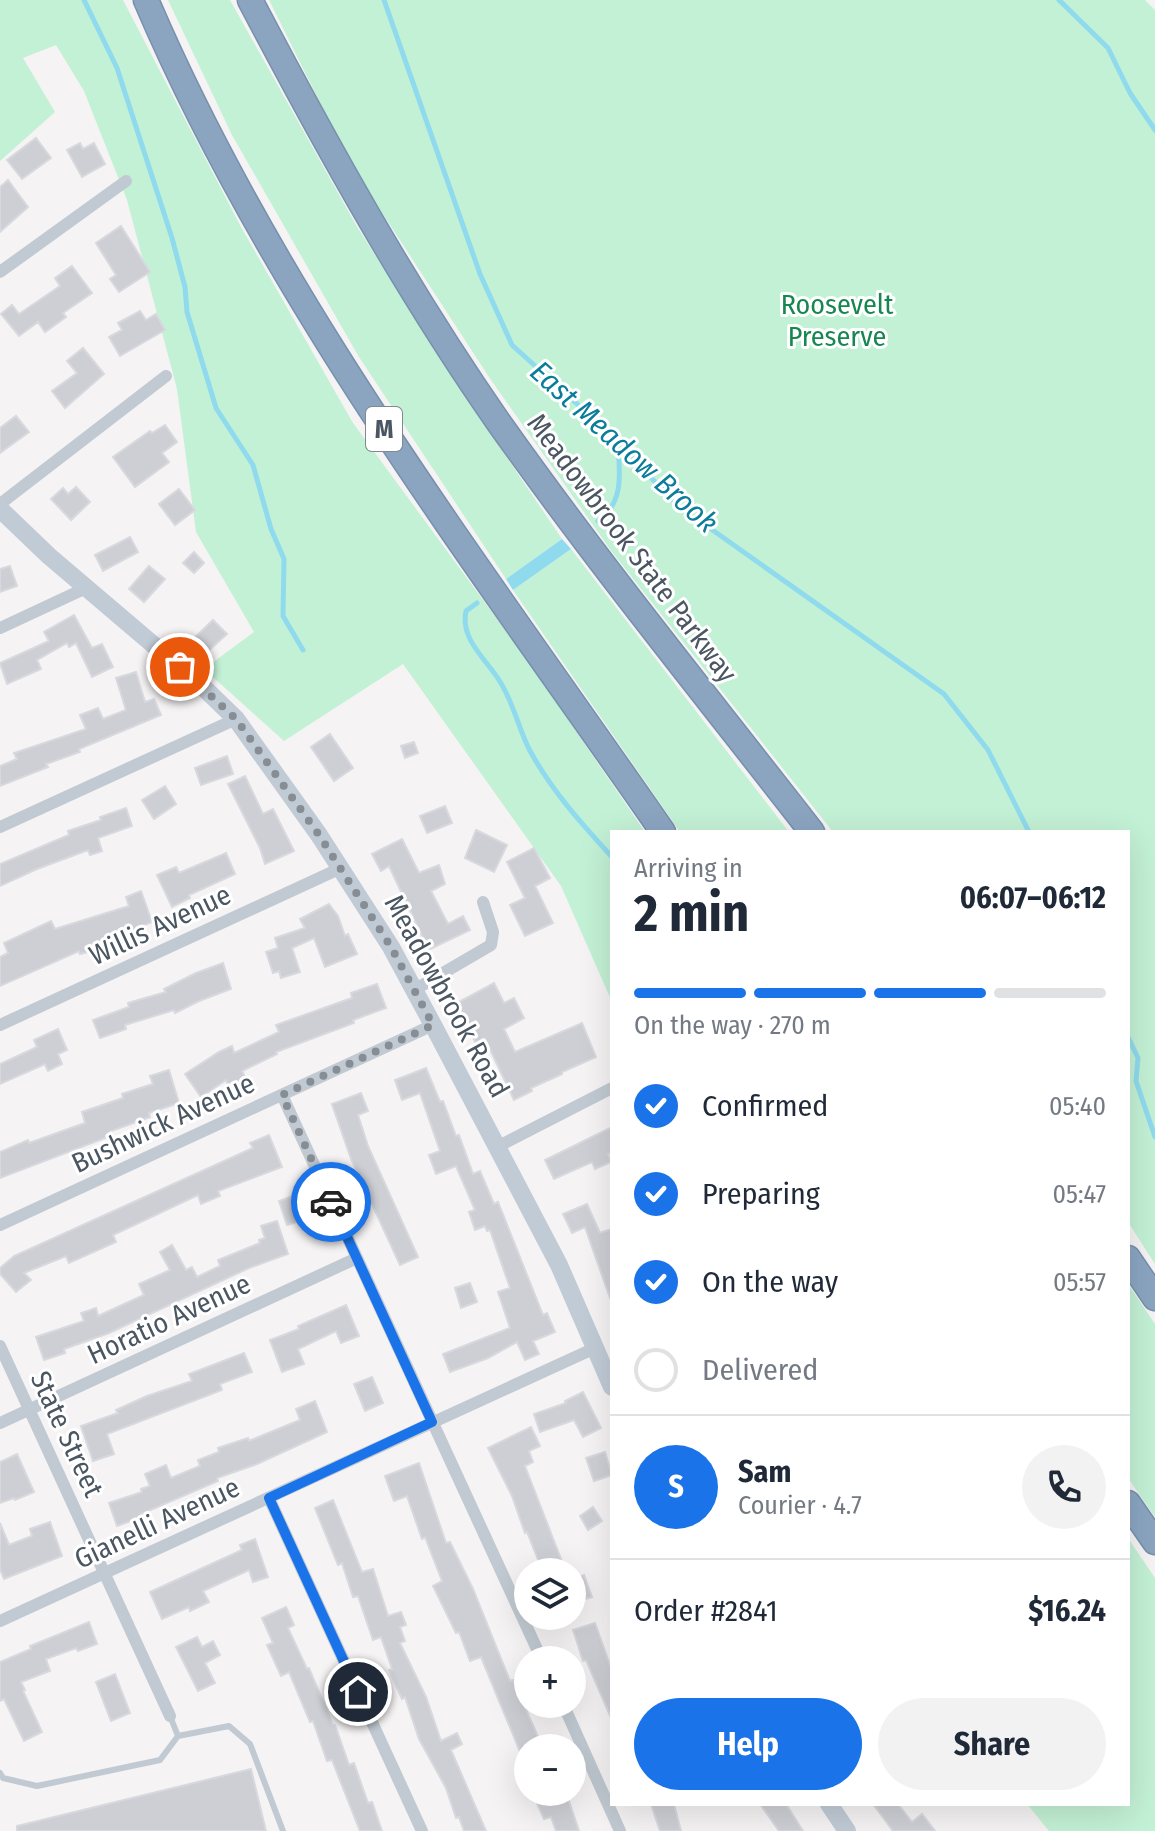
<!DOCTYPE html>
<meta charset="utf-8">
<style>
body{margin:0;font-family:"Fira Sans Condensed",sans-serif;background:#f2f2f3;color:#1f2937;height:100vh;display:flex;flex-direction:column;font-size:30px;white-space:nowrap}
*{box-sizing:border-box;margin:0}
p{font-size:26px;color:#747a83}
.icon{flex:none;width:44px;height:44px;fill:none;stroke:currentColor;stroke-width:2;stroke-linecap:round;stroke-linejoin:round}
.map{position:relative;flex:1;overflow:hidden}
.side{position:absolute;left:610px;top:830px;width:520px;height:976px;display:flex;flex-direction:column;background:#fff;border-radius:0px;box-shadow:0 8px 32px #0002}
.side>*{flex:none}
.tools{position:absolute;left:514px;top:1558px;display:grid;gap:16px}
.tools a{display:grid;place-items:center;width:72px;height:72px;border-radius:50%;background:#fff;box-shadow:0 8px 32px #0002;font-size:40px}
.pin{position:absolute;display:grid;place-items:center;width:68px;height:68px;color:#fff;margin:-34px;border:4px solid #fff;border-radius:50%;box-shadow:0 2px 8px #0007}
.courier{position:absolute;display:grid;place-items:center;width:80px;height:80px;margin:-40px;border:6px solid #1a73e8;border-radius:50%;background:#fff;color:#222;box-shadow:0 2px 10px #0007}
.summary em{font-style:normal;font-weight:700}
.summary div{display:flex;flex-direction:column-reverse}
.summary{display:flex;align-items:center;justify-content:space-between;height:136px;padding:0 24px}
h1{font-size:52px;font-weight:700;line-height:60px}
.bar{display:grid;grid-template-columns:repeat(4,1fr);gap:12px 8px;align-content:center;height:96px;padding:0 24px}
.bar i{height:10px;border-radius:6px;background:#e0e1e3}
.bar .active{background:#1a73e8}
.bar p{grid-column:span 4}
.line{display:flex;align-items:center;gap:20px;padding:0 24px;border-top:2px solid #e0e1e3}
.line div{flex:1}
.round{display:grid;place-items:center;flex:none;width:84px;height:84px;border-radius:42px;background:#f2f2f3}
ol{padding:0 24px;list-style:none}
li{display:flex;align-items:center;gap:24px;height:88px}
li p{margin-inline-start:auto}
li .icon{padding:8px;border-radius:50%;background:#1a73e8;color:#fff;stroke-width:4}
li:last-child{color:#747a83}
li i{width:44px;height:44px;border:4px solid #e0e1e3;border-radius:50%}
.button{display:flex;gap:16px;margin-top:auto;padding:16px 24px}
.button a{flex:1;height:92px;border-radius:48px;background:#1a73e8;color:#fff;font-size:32px;font-weight:700;line-height:92px;text-align:center}
.button a+a{background:#f2f2f3;color:#1f2937}
.map>svg:first-child{display:block}
.green{fill:#c3f1d5}
.water{fill:#90daee}
.lines{fill:none;stroke-linecap:round;stroke-linejoin:round}
.stream{stroke:#90daee;stroke-width:5}
.building{fill:#cdcfd5;stroke:#d7d9de;stroke-width:2}
.highway-casing{stroke:#7690ad;stroke-width:27}
.lane{stroke:#c1cad2;stroke-width:6}
.street{stroke:#c1cad2;stroke-width:12}
.secondary{stroke:#c1cbd6;stroke-width:18}
.highway{stroke:#8ba5c1;stroke-width:24}
.done{stroke:#868d94;stroke-width:8;stroke-dasharray:0 14.4}
.route{stroke:#1a73e8;stroke-width:10}
.labels{text-anchor:middle;dominant-baseline:central;stroke-width:6;stroke-linejoin:round;paint-order:stroke}
.shield{fill:#fff;stroke:#808990;stroke-width:2}
.shield-label{font-size:26px;font-weight:bold;fill:#4a5661}
.park-label{font-size:28px;fill:#17864f;stroke:#fff}
.street-label{font-size:28px;fill:#4a5661;stroke:#fff}
.water-label{font-size:30px;font-style:italic;fill:#0c7c9b;stroke:#fff}
</style>
<div class="map">
<svg width="1155" height="1831" viewBox="0 0 1155 1831">
<rect width="100%" height="100%" fill="#f5f3f3"/>
<path class="green" d="M0,0H123L241,227L353,423L527,660L645,832H612V1002L561,886L403,664L284,741L204,669L254,632L196,532L177,389L127,200L84,91L56,45L23,58L55,112L0,161Z
M168,0H230L356,225L463,393L562,539L506,579L359,357L232,135Z
M269,0H1145L1155,10V1264L1128,1222V832H833L612,552L489,377L351,165Z
M571,549L789,832H680L513,590Z
M1128,1284L1155,1324V1517L1128,1478Z
M1128,1538L1155,1578V1831H1049L1027,1804H1128Z"/>
<path class="water" d="M562,539L571,549L513,590L506,579Z"/>
<g class="lines">
<path class="stream" d="M84,0L117,68L172,238L185,287L187,312L216,408L253,465L271,529L284,559L283,616L303,650
M384,0L480,274L512,345L587,413L680,507L944,694L988,750L1029,832
M1059,0L1108,48L1130,93L1155,130
M598,521C624,503 620,473 618,446
M477,603L466,611C460,639 485,658 499,680C513,701 518,727 529,749C551,790 581,823 612,857
M1128,1037L1138,1058L1136,1081L1155,1137"/>
</g>
<path class="building" d="M36,138L51,158L22,179L7,160Z
M80,143L83,149L94,143L105,164L82,177L67,150Z
M8,180L28,207L0,232V187Z
M121,226L150,272L119,292L110,279L116,275L96,243Z
M72,266L92,293L63,313L66,317L45,332L38,322L19,336L1,314L12,305L19,314L60,286L55,278Z
M140,311L146,320L156,314L165,330L120,356L109,337L122,330L118,323Z
M83,348L104,374L65,408L52,391L77,373L67,361Z
M16,416L29,432L0,453V428Z
M165,425L177,442L162,453L169,462L135,487L113,457L150,431L152,433Z
M76,487L90,502L71,520L51,499L63,488L68,494Z
M179,489L195,510L175,525L159,504Z
M130,537L138,552L103,571L95,555Z
M194,552L204,563L194,573L183,563Z
M10,566L17,586L0,592V569Z
M149,566L165,579L144,602L129,589Z
M74,615L92,648L102,644L113,667L92,677L76,643L69,647L67,643L37,660L41,669L7,684L0,663L49,641L44,632Z
M213,620L227,634L206,653L193,639Z
M136,672L145,702L154,699L161,715L79,749L80,752L46,764L48,767L0,786V766L17,759L14,753L86,729L80,715L98,708L103,719L126,710L116,678Z
M330,734L353,768L334,781L311,747Z
M414,742L418,753L405,758L401,746Z
M227,756L233,774L201,785L195,768Z
M245,776L263,814L273,809L294,851L265,864L260,848L228,784Z
M165,786L176,804L154,819L142,800Z
M445,806L452,823L427,833L420,816Z
M126,808L132,826L98,838L102,851L90,855L88,850L37,869L0,886V864L69,835L68,831L101,820L100,817Z
M476,830L507,845L494,872L465,858Z
M402,839L419,873L439,865L445,884L431,891L448,924L463,916L470,930L424,952L418,938L422,936L389,866L381,871L372,854Z
M534,848L550,878L535,886L553,923L525,936L510,905L525,898L507,862Z
M226,853L235,874L189,895L190,898L172,907L157,875L176,867L179,873Z
M141,891L152,922L95,946L96,950L80,954L79,951L0,986V957L8,953L4,943L51,921L55,929L129,906L126,897Z
M329,904L338,916L345,936L348,934L357,954L325,967L314,938L292,948L300,972L281,978L279,971L273,973L266,952L278,948L275,938L305,928L300,919Z
M223,963L231,989L199,1001L175,1013L174,1010L125,1025L126,1029L100,1038L93,1020L129,1007L128,1003L166,992L164,989L196,973Z
M494,983L504,1003L514,998L524,1018L504,1029L515,1052L582,1023L596,1057L562,1072V1074L531,1088L532,1091L514,1100L487,1043L477,1047L471,1032H473L457,1003Z
M377,984L386,1008L353,1020L354,1023L276,1052L277,1054L242,1071L246,1079L229,1087L226,1080L201,1097L185,1074L219,1052L232,1046L234,1053L279,1032L276,1025L352,998L351,993Z
M58,1029L67,1050L58,1054L62,1064L48,1071L45,1064L0,1084V1064L37,1047L34,1040Z
M426,1068L440,1102L443,1101L456,1136L459,1135L473,1174L480,1171L494,1204L498,1202L543,1315L547,1313L555,1332L533,1341L539,1354L525,1360L517,1342L488,1358L450,1372L443,1354L510,1328L498,1292L510,1288L490,1230L487,1231L485,1226L475,1230L469,1212L475,1210L456,1166L436,1174L429,1155L440,1151L420,1093L402,1100L395,1080Z
M169,1070L179,1103L149,1113L150,1117L111,1131L113,1135L0,1178V1152L28,1140L29,1143L85,1123L82,1112L123,1098L122,1094L153,1084L150,1076Z
M361,1093L368,1111L358,1115L368,1146L418,1257L400,1265L351,1159L332,1104Z
M612,1127V1153L608,1154L611,1162L595,1169L592,1162L554,1179L545,1160Z
M269,1135L282,1167L218,1191L220,1196L201,1204L198,1195L113,1235L116,1242L69,1263L66,1256L24,1273L31,1280L16,1292L0,1274V1268L14,1256L253,1148L250,1143Z
M306,1191L315,1216L287,1225L279,1201Z
M587,1204L600,1233L612,1229V1298H610L585,1227L572,1233L563,1214Z
M277,1221L288,1254L249,1268L109,1333L64,1349L65,1353L44,1360L36,1337L84,1321L81,1313L96,1308L98,1316L144,1295L139,1284L170,1270L160,1252L172,1245L186,1270L192,1267L197,1277L220,1266L218,1260L260,1243L259,1240L265,1238L261,1226Z
M470,1283L477,1302L461,1308L455,1288Z
M346,1305L359,1336L341,1343L336,1331L298,1349L304,1364L282,1372L270,1340L299,1329L298,1326Z
M244,1353L252,1372L220,1384L222,1390L107,1434L114,1454L93,1461L81,1426L118,1413L116,1410L147,1396L192,1381L189,1374Z
M372,1377L383,1403L365,1411L354,1384Z
M583,1392L601,1428L583,1437L574,1420L540,1432L534,1414L566,1403L565,1401Z
M315,1401L327,1432L257,1464L217,1478L218,1481L141,1514L142,1517L117,1526L109,1503L142,1492L141,1489L150,1486L145,1474L166,1465L171,1478L200,1466L198,1460L219,1452L218,1448L248,1438L249,1441L300,1420L296,1409Z
M531,1427L540,1446L529,1451L533,1462L525,1466L566,1572H543L527,1532L525,1533L512,1496L488,1448Z
M605,1452L612,1475L594,1481L586,1458Z
M17,1454L34,1492L15,1500L14,1498L0,1503V1462Z
M419,1463L446,1543L450,1542L473,1589L510,1681L513,1680L543,1748H528V1771L481,1657L470,1661L459,1632L456,1633L433,1586L442,1581L425,1537L422,1539L407,1496L394,1501L385,1476Z
M333,1500L362,1572L373,1569L388,1616L401,1612L406,1625L400,1627L405,1641L400,1643L426,1697L441,1741L457,1733L462,1744L451,1750L486,1831H464L459,1817L456,1818L446,1788L419,1739L405,1697L402,1699L389,1670L392,1669L381,1637L373,1640L358,1596L353,1597L342,1563L338,1565L315,1508Z
M593,1507L602,1521L588,1530L580,1516Z
M50,1522L62,1556L4,1579L0,1569V1523L9,1545L32,1536L30,1529Z
M255,1539L268,1577L253,1582L249,1570L203,1591L209,1602L190,1611L189,1607L162,1619L150,1592L242,1550L240,1545Z
M584,1575L592,1597L572,1603V1580Z
M286,1607L294,1625L288,1628L307,1669L309,1668L333,1725H335L349,1765L354,1763L368,1803L372,1802L382,1831H360L332,1760L327,1761L313,1721L310,1722L289,1672L281,1676L267,1645L273,1643L262,1618Z
M89,1622L97,1644L78,1651L76,1648L46,1659L50,1671L21,1682L25,1690L23,1691L42,1732L24,1741L4,1699L0,1701V1662L31,1649L30,1646Z
M595,1623L610,1665L612,1664V1720L586,1660L583,1661L573,1630Z
M197,1637L202,1647L213,1641L220,1655L205,1663L215,1683L198,1691L176,1647Z
M115,1674L130,1713L111,1721L96,1682Z
M251,1769L266,1831H17V1826Z
M532,1792H566L579,1831H556L551,1817L544,1819Z
M651,1804H674L681,1831H660Z
M760,1804H786L803,1831H779Z
M873,1804H898L912,1822L922,1814L935,1831H893Z"/>
<g class="lines">
<defs>
<path id="highway" d="M146,0C275,302 478,564 663,832
M250,0C326,145 405,288 499,423C598,563 707,697 812,832
M1128,1258L1155,1298
M1128,1503L1155,1542"/>
</defs>
<use href="#highway" class="highway-casing"/>
<path class="lane" d="M170,1716L178,1736L229,1726L250,1744L283,1831
M0,1773L3,1778L37,1786L160,1760L178,1736"/>
<path class="street" d="M0,272L126,181
M0,504L166,376
M0,628L86,588
M0,827L236,719
M414,990L491,945L493,932L483,902
M0,1025L341,868
M282,1095L542,1660
M497,1147L612,1088
M0,1225L433,1025
M0,1346L170,1716
M0,1423L357,1258
M269,1498L422,1831
M0,1621L595,1348
M563,1704L620,1831"/>
<path class="secondary" d="M0,509L49,556L203,687L236,719L319,835L391,947L433,1025L559,1265L612,1387
M829,1804L847,1831"/>
<use href="#highway" class="highway"/>
</g>
<g class="lines">
<path class="done" d="M180,667L236,719L319,835L391,947L433,1025L282,1095L331,1202"/>
<path class="route" d="M331,1202L432,1422L269,1498L358,1692"/>
</g>
<g class="labels">
<rect class="shield" x="366" y="407" width="36" height="44" rx="6"/>
<g class="shield-label">
<text x="384" y="429">M</text>
</g>
<g class="park-label">
<text x="837" y="304">Roosevelt<tspan x="837" dy="32">Preserve</tspan></text>
</g>
<g class="street-label">
<text transform="translate(632 548) rotate(53)">Meadowbrook State Parkway</text>
<text transform="translate(160 925) rotate(-25)">Willis Avenue</text>
<text transform="translate(447 996) rotate(61)">Meadowbrook Road</text>
<text transform="translate(163 1123) rotate(-25)">Bushwick Avenue</text>
<text transform="translate(169 1319) rotate(-25)">Horatio Avenue</text>
<text transform="translate(67 1434) rotate(65)">State Street</text>
<text transform="translate(157 1523) rotate(-25)">Gianelli Avenue</text>
</g>
<g class="water-label">
<text transform="translate(624 447) rotate(42)">East Meadow Brook</text>
</g>
</g>
</svg>
<div class="tools">
<a><svg class="icon" aria-label="layers" viewBox="0 0 24 24"><path d="M12 4l9 5-9 5-9-5zM3 14l9 5 9-5"/></svg></a>
<a>+</a>
<a>−</a>
</div>
<div class="pin" style="left:180px;top:667px;background:#ea580c"><svg class="icon" aria-label="bag" viewBox="0 0 24 24"><path d="M5 8h14l-1 12H6zM9 8a3 3 0 0 1 6 0"/></svg></div>
<div class="pin" style="left:358px;top:1692px;background:#1f2937"><svg class="icon" aria-label="home" viewBox="0 0 24 24"><path d="M3 11l9-7 9 7M6 9v11h12V9"/></svg></div>
<div class="courier" style="left:331px;top:1202px"><svg class="icon" aria-label="car" viewBox="0 0 24 24"><path d="M5 17H2v-5l4-1 3-4h7l3 4 3 1v5h-3M9 17h6M6 11h13"/><circle cx="7" cy="17" r="2"/><circle cx="17" cy="17" r="2"/></svg></div>
<section class="side">
<div class="summary"><div><h1>2 min</h1><p>Arriving in</p></div><em>06:07–06:12</em></div>
<div class="bar"><i class="active"></i><i class="active"></i><i class="active"></i><i></i><p>On the way · 270 m</p></div>
<ol>
<li><svg class="icon" aria-label="check" viewBox="0 0 24 24"><path d="M5 12l5 5 9-10"/></svg>Confirmed<p>05:40</p></li>
<li><svg class="icon" aria-label="check" viewBox="0 0 24 24"><path d="M5 12l5 5 9-10"/></svg>Preparing<p>05:47</p></li>
<li><svg class="icon" aria-label="check" viewBox="0 0 24 24"><path d="M5 12l5 5 9-10"/></svg>On the way<p>05:57</p></li>
<li><i></i>Delivered</li>
</ol>
<div class="line" style="height:144px"><b class="round" style="background:#1a73e8;color:#fff">S</b><div><b>Sam</b><p>Courier · 4.7</p></div><a class="round"><svg class="icon" aria-label="phone" viewBox="0 0 24 24"><path d="M5 4h4l2 5-3 2q2 4 5 5l2-3 5 2v4C11 20 4 13 5 4z"/></svg></a></div>
<div class="line" style="height:104px"><div>Order #2841</div><b>$16.24</b></div>
<div class="button"><a>Help</a><a>Share</a></div>
</section>
</div>
